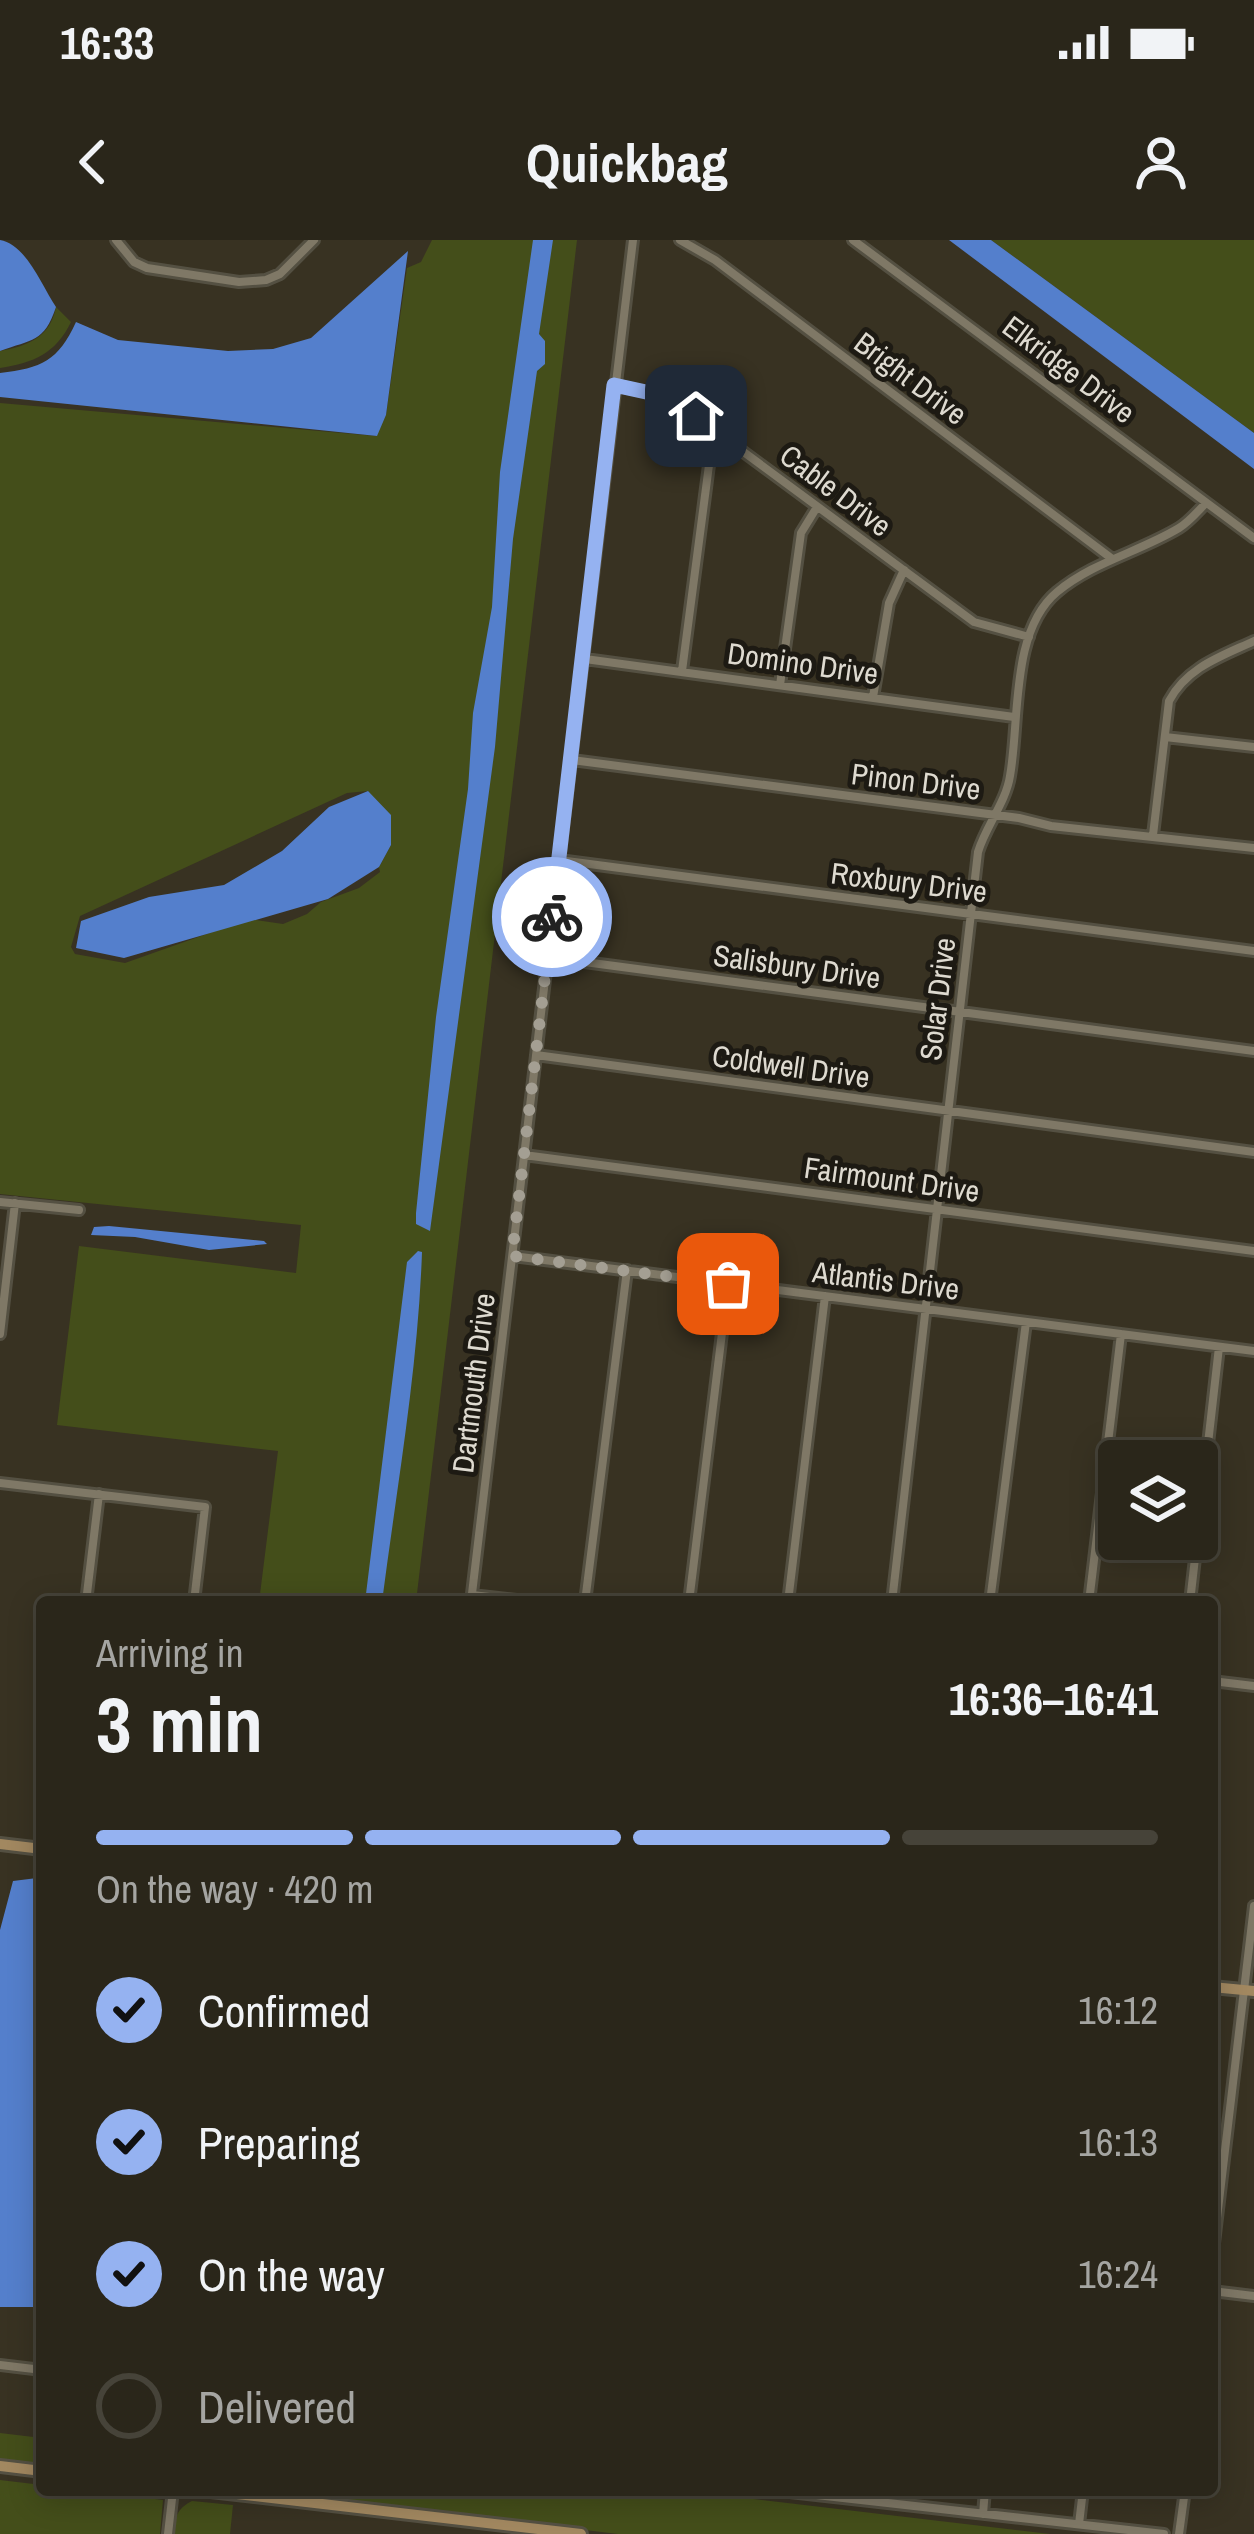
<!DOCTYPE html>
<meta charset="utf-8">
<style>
body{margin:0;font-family:"Archivo Narrow",sans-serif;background:#363227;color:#f1f3f6;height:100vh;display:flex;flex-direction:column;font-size:45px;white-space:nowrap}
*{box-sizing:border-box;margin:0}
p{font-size:39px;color:#a5a5a2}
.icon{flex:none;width:66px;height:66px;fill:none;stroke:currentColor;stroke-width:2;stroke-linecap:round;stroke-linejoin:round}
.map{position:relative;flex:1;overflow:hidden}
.side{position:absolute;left:36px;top:1356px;width:1182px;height:900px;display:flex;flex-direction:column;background:#2a261a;border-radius:12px;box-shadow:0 6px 30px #0003,0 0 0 3px #464339}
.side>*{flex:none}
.tools{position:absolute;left:1098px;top:1200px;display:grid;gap:24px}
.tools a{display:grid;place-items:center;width:120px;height:120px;border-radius:12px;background:#2a261a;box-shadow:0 6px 30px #0003,0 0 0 3px #464339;font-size:60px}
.pin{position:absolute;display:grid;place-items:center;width:102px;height:102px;color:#fff;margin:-51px;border-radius:24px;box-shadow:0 6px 18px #0006}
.courier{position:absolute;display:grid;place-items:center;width:120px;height:120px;margin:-60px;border:9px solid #95b2f1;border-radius:50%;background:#fff;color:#222;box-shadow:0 3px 15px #0007}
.head em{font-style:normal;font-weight:800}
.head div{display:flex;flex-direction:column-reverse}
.head{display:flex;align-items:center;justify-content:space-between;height:204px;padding:0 60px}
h1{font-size:78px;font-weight:800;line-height:90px}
.bar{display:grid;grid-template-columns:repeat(4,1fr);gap:18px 12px;align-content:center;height:144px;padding:0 60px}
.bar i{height:15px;border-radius:9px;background:#464339}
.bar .selected{background:#95b2f1}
.bar p{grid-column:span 4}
ol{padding:0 60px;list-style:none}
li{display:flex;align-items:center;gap:36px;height:132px}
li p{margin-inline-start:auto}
li .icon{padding:12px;border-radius:50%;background:#95b2f1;color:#111;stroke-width:4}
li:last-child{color:#a5a5a2}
li i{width:66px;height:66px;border:6px solid #464339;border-radius:50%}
.status{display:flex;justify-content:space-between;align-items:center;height:84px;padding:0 60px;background:#2a261a;direction:ltr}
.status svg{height:33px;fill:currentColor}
header{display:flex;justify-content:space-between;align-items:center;height:156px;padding:0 60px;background:#2a261a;font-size:54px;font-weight:800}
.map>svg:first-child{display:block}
.green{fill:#444e1a;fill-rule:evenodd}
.water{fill:#547fcc}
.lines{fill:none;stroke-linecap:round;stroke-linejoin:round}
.street-casing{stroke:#545042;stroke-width:14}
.secondary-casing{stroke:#545042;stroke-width:16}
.street{stroke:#7f7866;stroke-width:8}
.secondary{stroke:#a28860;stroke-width:10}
.done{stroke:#a49f93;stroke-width:12;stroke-dasharray:0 21.6}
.route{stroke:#95b2f1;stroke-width:15}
.labels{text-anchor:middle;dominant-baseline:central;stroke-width:10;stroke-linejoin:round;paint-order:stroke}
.street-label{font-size:30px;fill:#dedad0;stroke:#1d1a13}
</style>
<div class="status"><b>16:33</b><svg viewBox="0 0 49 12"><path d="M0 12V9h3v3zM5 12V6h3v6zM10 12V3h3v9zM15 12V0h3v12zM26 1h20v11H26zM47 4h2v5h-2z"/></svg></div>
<header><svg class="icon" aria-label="back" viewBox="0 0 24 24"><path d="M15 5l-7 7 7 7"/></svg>Quickbag<svg class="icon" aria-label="person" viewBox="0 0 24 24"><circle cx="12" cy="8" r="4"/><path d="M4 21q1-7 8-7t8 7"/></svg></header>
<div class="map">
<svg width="1254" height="2294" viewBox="0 0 1254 2294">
<rect width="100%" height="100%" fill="#383222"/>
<path class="green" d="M432,0H577L416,1362H259L278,1211L57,1185L79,1006L296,1033L301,985L0,954V163L376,196L386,175L407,28L421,22ZM368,551L391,605L379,627L380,632L359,648L321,662L307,674L283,684L249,679L125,723L75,714L71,707L80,676L347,553Z
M991,0H1254V193Z
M56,67L71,82C56,113 34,123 0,128V111C27,106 50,98 56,67Z
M0,2193L42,2198V2224L0,2220Z
M0,2240L42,2245V2250H82L163,2260L160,2294H0Z
M254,2250H678L1050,2294H618Z
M192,2261L233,2265L230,2294H174C175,2278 176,2269 192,2261Z"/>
<path class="water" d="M0,0C26,4 42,46 56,67C44,103 32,99 0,111Z
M533,0H553L539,94L545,101V124L537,131L513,299L495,507L430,991L416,984V973L436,777L468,549L473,473L492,367L500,232Z
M949,0H991L1254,193V229Z
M408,11L386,175L377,196L0,157V133C42,128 58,121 76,82L118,100L228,111L273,109L311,98Z
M368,551L391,575V605L379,627L328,659L124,718L76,708L81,681L149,657L224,645L282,611L329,567Z
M109,986L264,1001L267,1004L209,1010L135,997L91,995L94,987Z
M418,1011L422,1012C418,1129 397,1246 382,1362H365L407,1022Z
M37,1638L42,1639V2067H0V1690L13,1641Z"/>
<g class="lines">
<defs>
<path id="street" d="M116,0L134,22L147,28L239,42L266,40L280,34L314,0
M680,0L715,20L1111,318
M853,0L1254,298
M614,145L669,157L974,382L1029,397
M585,419L1014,477
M682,431L709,225L724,194
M780,445L801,293L817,267
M873,457L889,363L904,330
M1165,497L1254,507
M572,520L1019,578L1051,586L1254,608
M1153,595L1169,461C1187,427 1222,416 1254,401
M559,620L1254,711
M547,717L1254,811
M536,815L1254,912
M524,915L1254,1011
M0,962L79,970
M513,1016L1254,1111
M0,1094L15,963
M0,1243L205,1267L194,1362
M472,1355L535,1362
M86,1362L99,1254
M471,1362L633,0
M585,1362L627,1030
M689,1362L728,1044
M788,1362L825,1056
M892,1362L978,612C986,586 1006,562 1010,536C1020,481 1010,391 1057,352C1093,322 1139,312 1179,288C1189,282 1198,271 1206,263
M990,1362L1026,1082
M1089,1362L1121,1094
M1190,1362L1219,1107
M1212,1441L1254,1446
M1212,2020L1254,1666
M1212,2051L1254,2056
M0,2125L42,2130
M772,2250L1164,2294
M983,2274L985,2250
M1079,2284L1083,2250
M168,2294L173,2250
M1179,2294L1185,2250"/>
<path id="secondary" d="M0,1604L42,1609
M1212,1747L1254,1751
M0,2226L42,2231
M202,2250L581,2294"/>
</defs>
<use href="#street" class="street-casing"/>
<use href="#secondary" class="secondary-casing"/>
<use href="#street" class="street"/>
<use href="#secondary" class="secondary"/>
</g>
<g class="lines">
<path class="done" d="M552,677L512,1016L728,1044"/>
<path class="route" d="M552,677L614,145L669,157L696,176"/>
</g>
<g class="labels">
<g class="street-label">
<text transform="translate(1069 129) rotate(37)">Elkridge Drive</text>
<text transform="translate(911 138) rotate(37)">Bright Drive</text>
<text transform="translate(836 250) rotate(37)">Cable Drive</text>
<text transform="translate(803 423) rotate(8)">Domino Drive</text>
<text transform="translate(916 541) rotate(7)">Pinon Drive</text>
<text transform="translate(909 642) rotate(7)">Roxbury Drive</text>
<text transform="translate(797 726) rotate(8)">Salisbury Drive</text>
<text transform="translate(937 759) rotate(-83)">Solar Drive</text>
<text transform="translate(791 826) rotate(8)">Coldwell Drive</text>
<text transform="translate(892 939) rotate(8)">Fairmount Drive</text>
<text transform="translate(886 1040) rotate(7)">Atlantis Drive</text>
<text transform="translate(473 1143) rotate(-83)">Dartmouth Drive</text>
</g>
</g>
</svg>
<div class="tools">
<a><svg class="icon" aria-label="layers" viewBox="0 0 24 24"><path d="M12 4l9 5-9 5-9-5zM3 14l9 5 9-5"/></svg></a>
</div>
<div class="pin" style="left:728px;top:1044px;background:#ea580c"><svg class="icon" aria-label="bag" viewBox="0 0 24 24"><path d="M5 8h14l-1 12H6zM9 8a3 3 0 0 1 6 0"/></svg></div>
<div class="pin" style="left:696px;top:176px;background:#1f2937"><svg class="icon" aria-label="home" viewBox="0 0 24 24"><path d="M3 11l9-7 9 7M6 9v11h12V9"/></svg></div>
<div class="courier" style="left:552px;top:677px"><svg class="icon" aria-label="bike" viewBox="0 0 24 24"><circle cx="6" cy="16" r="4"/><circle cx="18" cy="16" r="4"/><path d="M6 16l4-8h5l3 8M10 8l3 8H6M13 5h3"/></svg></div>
<section class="side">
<div class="head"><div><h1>3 min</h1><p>Arriving in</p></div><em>16:36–16:41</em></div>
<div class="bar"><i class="selected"></i><i class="selected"></i><i class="selected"></i><i></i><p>On the way · 420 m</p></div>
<ol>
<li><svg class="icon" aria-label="check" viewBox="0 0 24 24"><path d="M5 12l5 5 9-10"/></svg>Confirmed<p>16:12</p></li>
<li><svg class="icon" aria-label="check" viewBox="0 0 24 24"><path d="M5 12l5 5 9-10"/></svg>Preparing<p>16:13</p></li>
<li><svg class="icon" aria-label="check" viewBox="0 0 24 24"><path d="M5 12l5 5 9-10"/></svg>On the way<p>16:24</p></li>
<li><i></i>Delivered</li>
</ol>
</section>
</div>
